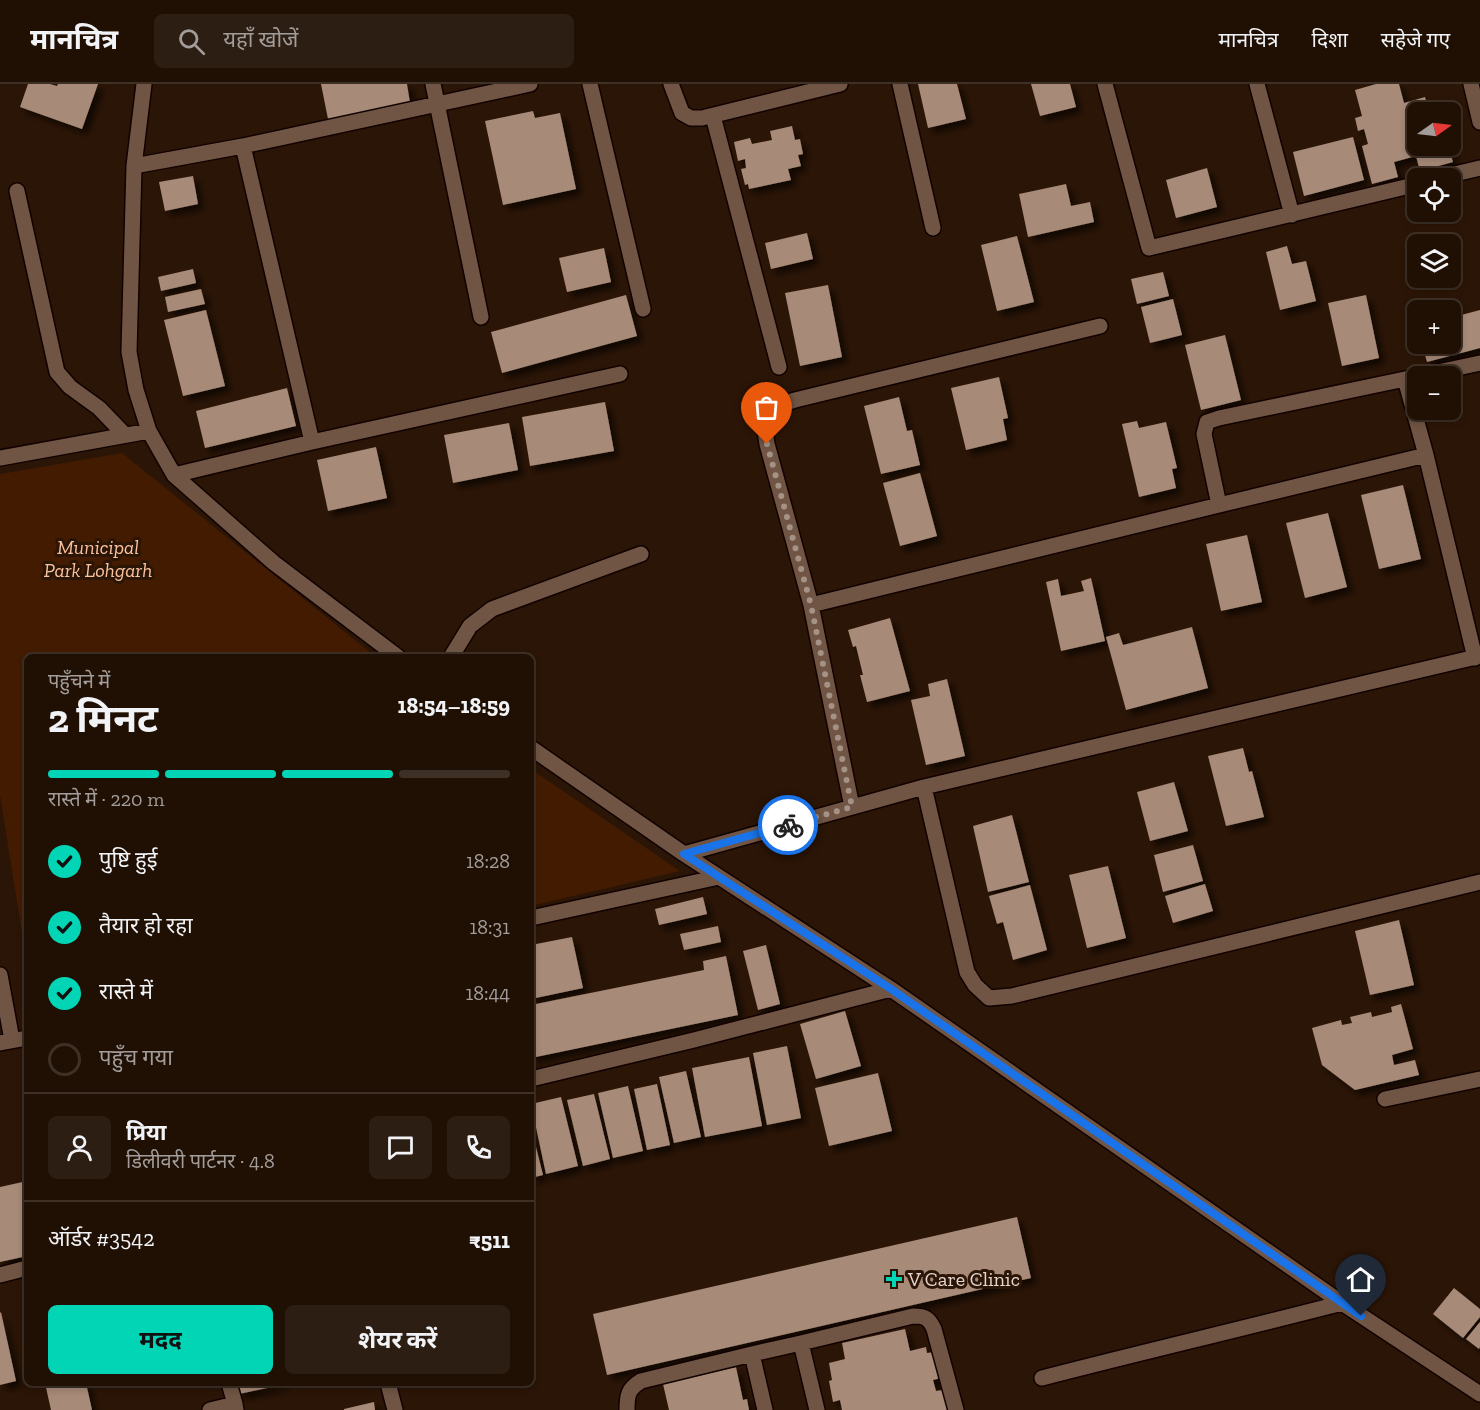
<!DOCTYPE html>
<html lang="hi">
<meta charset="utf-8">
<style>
body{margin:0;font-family:"Zilla Slab","Noto Sans Devanagari",serif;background:#2d1e13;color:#f1f3f6;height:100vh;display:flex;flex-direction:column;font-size:22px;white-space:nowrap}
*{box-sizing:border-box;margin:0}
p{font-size:20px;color:#a29d9a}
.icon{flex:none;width:33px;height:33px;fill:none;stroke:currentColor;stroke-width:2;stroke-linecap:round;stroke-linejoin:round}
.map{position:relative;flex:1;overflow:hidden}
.details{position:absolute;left:24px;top:570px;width:510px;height:732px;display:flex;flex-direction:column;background:#201004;border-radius:9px;box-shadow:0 3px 9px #0003,0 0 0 2px #3d3026}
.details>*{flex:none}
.needle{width:39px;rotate:76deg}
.controls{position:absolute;left:1407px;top:18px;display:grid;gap:12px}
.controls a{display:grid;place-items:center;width:54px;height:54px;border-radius:9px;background:#201004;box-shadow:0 3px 9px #0003,0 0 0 2px #3d3026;font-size:30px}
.pin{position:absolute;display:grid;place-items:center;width:51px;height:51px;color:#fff;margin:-62px -26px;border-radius:50% 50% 50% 0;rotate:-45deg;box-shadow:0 0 6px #0007}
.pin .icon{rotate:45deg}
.courier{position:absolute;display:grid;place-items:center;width:60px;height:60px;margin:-30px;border:4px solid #1a73e8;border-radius:50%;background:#fff;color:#222;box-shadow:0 2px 8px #0007}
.summary em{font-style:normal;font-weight:700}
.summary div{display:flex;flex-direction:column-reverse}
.summary{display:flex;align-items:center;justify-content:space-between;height:102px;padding:0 24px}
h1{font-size:39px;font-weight:700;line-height:45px}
.bar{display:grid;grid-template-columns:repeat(4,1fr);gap:9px 6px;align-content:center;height:72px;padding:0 24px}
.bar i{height:8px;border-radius:4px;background:#3d3026}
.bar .selected{background:#02d5b6}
.bar p{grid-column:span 4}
.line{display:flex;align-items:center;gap:15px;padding:0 24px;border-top:2px solid #3d3026}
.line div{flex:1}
.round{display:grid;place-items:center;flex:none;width:63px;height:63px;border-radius:9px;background:#2d1e13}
ol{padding:0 24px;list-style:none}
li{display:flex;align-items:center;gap:18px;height:66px}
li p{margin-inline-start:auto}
li .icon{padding:6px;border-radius:50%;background:#02d5b6;color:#111;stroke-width:4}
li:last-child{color:#a29d9a}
li i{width:33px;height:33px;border:3px solid #3d3026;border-radius:50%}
.cta{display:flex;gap:12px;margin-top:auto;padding:12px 24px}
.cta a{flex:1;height:69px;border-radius:9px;background:#02d5b6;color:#111;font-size:24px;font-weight:700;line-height:69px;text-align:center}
.cta a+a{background:#2d1e13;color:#f1f3f6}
header{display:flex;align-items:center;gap:36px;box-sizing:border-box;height:84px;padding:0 30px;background:#201004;border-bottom:2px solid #3d3026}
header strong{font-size:28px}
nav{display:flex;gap:33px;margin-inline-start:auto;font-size:21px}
.search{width:420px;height:54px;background:#2d1e13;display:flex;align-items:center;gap:15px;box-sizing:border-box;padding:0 21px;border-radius:9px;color:#a29d9a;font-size:22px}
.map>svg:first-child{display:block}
.green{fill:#431b00}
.building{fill:#a78a78;filter:url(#shadow)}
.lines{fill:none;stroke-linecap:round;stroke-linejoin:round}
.minor-casing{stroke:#120200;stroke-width:18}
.minor{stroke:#705544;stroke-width:15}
.done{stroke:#a59287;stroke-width:6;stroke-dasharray:0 10.8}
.route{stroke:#1a73e8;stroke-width:8}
.poi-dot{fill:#02d5b6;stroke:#2b1506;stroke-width:2}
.labels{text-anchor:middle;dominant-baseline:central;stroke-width:6;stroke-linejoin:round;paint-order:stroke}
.park-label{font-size:20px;font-style:italic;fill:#fbc29f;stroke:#2b1506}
.poi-label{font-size:20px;fill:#e6d6cd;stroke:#2b1506;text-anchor:start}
</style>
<header>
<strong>मानचित्र</strong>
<div class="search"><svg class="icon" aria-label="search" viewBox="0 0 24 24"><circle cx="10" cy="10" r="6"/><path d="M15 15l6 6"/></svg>यहाँ खोजें</div>
<nav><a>मानचित्र</a><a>दिशा</a><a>सहेजे गए</a></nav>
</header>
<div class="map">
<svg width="1480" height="1326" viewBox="0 0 1480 1326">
<defs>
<filter id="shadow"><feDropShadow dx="5.5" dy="5.5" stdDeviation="3" flood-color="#0009"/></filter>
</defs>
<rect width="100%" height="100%" fill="#2b1506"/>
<path class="green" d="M122,369L376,573H27V881L0,711V390Z
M531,685L680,787L531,822Z"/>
<path class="building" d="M28,0H50L57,2L58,0H98L82,45L20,23Z
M321,0H407L410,19L328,35Z
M918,0H957L966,35L928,44Z
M1031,0H1070L1076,23L1040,32Z
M1376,0H1399L1404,19L1425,13L1429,27L1438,24L1439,28H1418V62H1448L1453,78L1420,87L1416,72L1394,78L1398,93L1372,100L1362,62L1368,60L1364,45L1358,47L1355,34L1362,32L1355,6Z
M533,27L535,34L560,29L576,105L503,121L485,37Z
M792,42L795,56L800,55L803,70L798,71L801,82L788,85L791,96L749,105L748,100L745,101L741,85L746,84L745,75L738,77L734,58L750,54L752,60L772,56L770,47Z
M1353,53L1364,96L1304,112L1293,68Z
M1207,84L1217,123L1176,134L1166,96Z
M193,92L198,120L165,127L159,98Z
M1066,100L1071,122L1090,118L1094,138L1028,153L1019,110Z
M807,149L813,175L771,185L765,159Z
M1017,152L1034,218L997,227L981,161Z
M1287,162L1292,180L1306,177L1316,217L1280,226L1266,168Z
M604,164L611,198L567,208L559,174Z
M193,185L196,199L161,207L158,193Z
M1163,188L1169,212L1137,220L1131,195Z
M828,201L842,273L800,282L785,209Z
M201,205L205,220L168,228L165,213Z
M626,211L637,252L502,289L491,248Z
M1366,211L1379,274L1342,282L1328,219Z
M1173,215L1182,251L1150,259L1141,223Z
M206,226L225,302L183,312L164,236Z
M1480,226V264L1427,278L1422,260H1450V234Z
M1225,251L1241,316L1201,326L1185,261Z
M999,293L1008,334L1003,335L1007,356L966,366L951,304Z
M287,304L296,342L205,364L196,327Z
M899,313L907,347L912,346L920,381L881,390L864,322Z
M605,318L614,367L530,382L522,333Z
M1137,337L1139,344L1166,338L1177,384L1172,385L1176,404L1139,413L1122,340Z
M509,339L518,386L453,399L444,351Z
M376,363L387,414L328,427L317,376Z
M920,389L937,452L900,462L883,399Z
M1403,401L1421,475L1379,485L1361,411Z
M1328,429L1347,503L1305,514L1286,439Z
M1247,451L1262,518L1221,527L1206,460Z
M1091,494L1105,557L1061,567L1046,498L1058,495L1061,512L1084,507L1081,497Z
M890,534L910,607L867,618L860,591H863L856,562L853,563L848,546Z
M1192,543L1208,604L1126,626L1106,553L1119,549L1123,561Z
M947,595L965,672L926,681L911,616L930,612L928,600Z
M1243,664L1249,688L1252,687L1264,733L1226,742L1208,672Z
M1174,698L1188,747L1150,757L1137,708Z
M1012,731L1029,798L988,808L973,742Z
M1193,761L1203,797L1163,808L1154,771Z
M1108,782L1126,854L1087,864L1069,791Z
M1205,800L1213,827L1173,839L1165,812Z
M1030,801L1047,866L1013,876L1003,838L997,840L989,812Z
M703,813L707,830L659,841L655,825Z
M1399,836L1414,901L1370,911L1355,847Z
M718,842L721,858L684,866L680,850Z
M572,853L583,904L531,915V861Z
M766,861L780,920L758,926L743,867Z
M726,872L738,931L531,974V921L704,886L703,877Z
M1401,920L1413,965L1392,971L1394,981L1415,976L1419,991L1355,1006L1322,981L1312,944L1341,936L1342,941L1352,939L1350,933L1371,928L1372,933L1392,928L1391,923Z
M845,927L861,982L816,995L800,940Z
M787,962L801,1034L767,1041L753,969Z
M749,973L762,1042L705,1053L692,984Z
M686,987L701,1053L674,1059L659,993Z
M878,989L892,1047L829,1062L815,1004Z
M657,1000L670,1061L647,1066L634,1005Z
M628,1002L643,1067L613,1074L598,1009Z
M594,1010L610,1075L583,1082L567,1016Z
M561,1013L578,1082L546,1090L531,1020Z
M531,1043L543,1091L531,1094Z
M27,1097V1172L0,1178V1103Z
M1017,1133L1031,1194L607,1291L593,1230Z
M1454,1204L1480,1225V1233L1463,1254L1433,1230Z
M1,1228L16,1297L0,1301V1229Z
M1480,1238V1263L1479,1265L1466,1255Z
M905,1245L910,1267L926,1263L927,1269L935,1268L941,1294L933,1296L936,1307L943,1306L948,1326H842L840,1316L833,1318L829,1297L832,1296L829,1279L845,1275L842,1259Z
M736,1283L743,1316L747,1315L749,1326H669L663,1300Z
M45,1299H86L92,1326H51Z
M237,1299H286V1300L239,1310Z
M374,1318L375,1326H344V1325Z"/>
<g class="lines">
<defs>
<path id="minor" d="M144,0L134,82L129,268L136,306L149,347L174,391L274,479L398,573
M433,0L481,233
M590,0L643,225
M671,0L682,29L691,34H702L840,0
M900,0L933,144
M1105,0L1149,164L1418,100
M1257,0L1292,131
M1471,0L1480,38
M713,32L779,283
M243,62L312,358
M134,82L243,62L530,0
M1438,94L1480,84
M17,107L57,288L70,303L99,324L125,351
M0,374L149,347
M174,391L312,358L620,290
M1219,421L1426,371
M811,521L1219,421L1204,350L1207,338L1219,334L1405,295
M451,573L470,542L492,525L641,470
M1475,574L1426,371L1405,295L1480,279
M531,664L684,770L891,905L1342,1219L1480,1310
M924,703L967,888L975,901L989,914L1012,912L1480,798
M852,723L811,521L767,360C762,332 767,324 795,316L1100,242
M684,770L924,703L1480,572
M531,834L719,793
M0,891L12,956
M0,959L27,954
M531,995L694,956L891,905
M1385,1015L1480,995
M0,1191L27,1184
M1042,1294C1142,1268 1242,1245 1342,1219
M229,1299L235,1320
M388,1299L395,1326
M210,1326L235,1320L236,1326
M627,1326C627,1311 628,1305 641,1297L752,1270
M765,1326L752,1270L801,1259
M817,1326L801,1259L913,1232C925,1232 929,1234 934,1245L956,1326"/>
</defs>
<use href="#minor" class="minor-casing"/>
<use href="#minor" class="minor"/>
</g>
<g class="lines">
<path class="done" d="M767,360L811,521L852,723L788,741"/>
<path class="route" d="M788,741L684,770L891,905L1361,1232"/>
</g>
<path class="poi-dot" d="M891 1186h6v6h6v6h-6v6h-6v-6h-6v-6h6z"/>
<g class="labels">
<g class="park-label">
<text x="98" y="463">Municipal<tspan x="98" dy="23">Park Lohgarh</tspan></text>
</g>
<g class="poi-label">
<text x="908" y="1195">V Care Clinic</text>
</g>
</g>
</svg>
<div class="controls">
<a><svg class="needle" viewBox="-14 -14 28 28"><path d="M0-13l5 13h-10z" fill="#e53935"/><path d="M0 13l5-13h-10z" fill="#a29d9a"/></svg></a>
<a><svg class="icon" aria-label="locate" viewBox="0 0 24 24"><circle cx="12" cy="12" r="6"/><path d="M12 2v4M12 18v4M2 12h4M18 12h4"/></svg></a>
<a><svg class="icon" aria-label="layers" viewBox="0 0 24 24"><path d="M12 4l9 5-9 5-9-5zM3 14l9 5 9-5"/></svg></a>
<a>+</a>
<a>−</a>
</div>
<div class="pin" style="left:767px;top:360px;background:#ea580c"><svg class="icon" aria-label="bag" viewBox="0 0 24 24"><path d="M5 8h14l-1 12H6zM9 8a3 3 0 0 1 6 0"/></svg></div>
<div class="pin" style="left:1361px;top:1232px;background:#1f2937"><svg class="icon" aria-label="home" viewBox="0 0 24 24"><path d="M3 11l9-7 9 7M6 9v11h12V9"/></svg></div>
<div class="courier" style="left:788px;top:741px"><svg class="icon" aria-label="bike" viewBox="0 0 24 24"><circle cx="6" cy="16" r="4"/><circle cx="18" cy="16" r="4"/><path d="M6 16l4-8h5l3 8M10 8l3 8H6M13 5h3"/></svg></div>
<section class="details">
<div class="summary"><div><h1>2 मिनट</h1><p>पहुँचने में</p></div><em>18:54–18:59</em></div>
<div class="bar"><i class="selected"></i><i class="selected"></i><i class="selected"></i><i></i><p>रास्ते में · 220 m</p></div>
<ol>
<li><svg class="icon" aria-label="check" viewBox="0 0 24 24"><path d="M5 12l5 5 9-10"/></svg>पुष्टि हुई<p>18:28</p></li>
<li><svg class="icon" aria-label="check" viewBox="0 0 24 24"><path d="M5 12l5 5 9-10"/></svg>तैयार हो रहा<p>18:31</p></li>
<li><svg class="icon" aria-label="check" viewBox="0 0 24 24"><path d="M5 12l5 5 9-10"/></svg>रास्ते में<p>18:44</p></li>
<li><i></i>पहुँच गया</li>
</ol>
<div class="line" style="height:108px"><a class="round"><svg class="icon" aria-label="person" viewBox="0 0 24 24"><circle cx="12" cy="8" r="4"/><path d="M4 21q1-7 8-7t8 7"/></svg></a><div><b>प्रिया</b><p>डिलीवरी पार्टनर · 4.8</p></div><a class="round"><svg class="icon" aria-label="chat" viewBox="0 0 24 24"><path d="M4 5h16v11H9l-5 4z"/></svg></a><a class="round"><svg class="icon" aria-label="phone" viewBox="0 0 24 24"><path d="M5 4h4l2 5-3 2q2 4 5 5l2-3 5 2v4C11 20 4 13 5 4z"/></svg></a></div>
<div class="line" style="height:78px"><div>ऑर्डर #3542</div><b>₹511</b></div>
<div class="cta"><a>मदद</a><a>शेयर करें</a></div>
</section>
</div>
